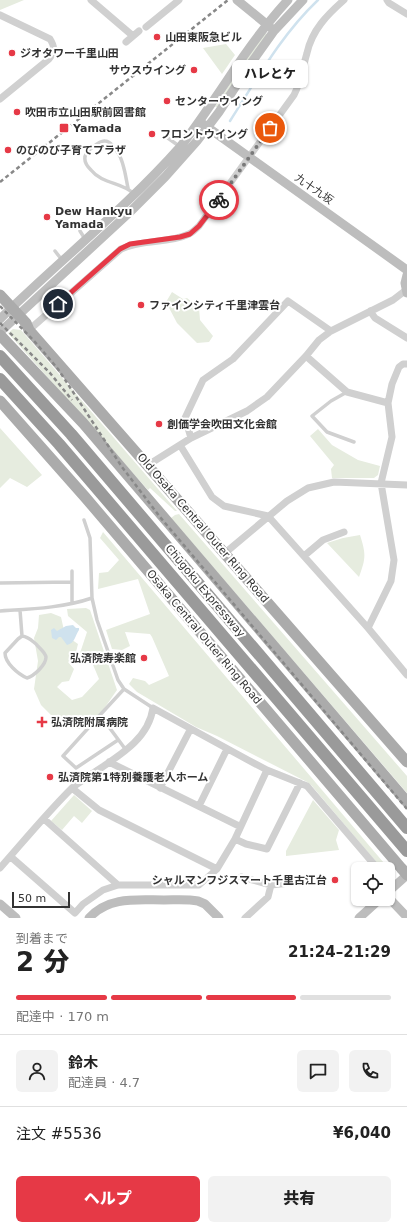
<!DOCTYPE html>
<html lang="ja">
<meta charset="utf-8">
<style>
body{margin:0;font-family:"DejaVu Sans","Noto Sans JP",sans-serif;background:#f2f2f2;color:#222;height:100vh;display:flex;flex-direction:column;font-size:15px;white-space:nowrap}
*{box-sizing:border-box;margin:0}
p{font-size:13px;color:#767676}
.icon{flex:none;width:22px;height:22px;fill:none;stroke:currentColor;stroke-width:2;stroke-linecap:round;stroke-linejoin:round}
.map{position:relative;height:918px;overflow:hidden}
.drawer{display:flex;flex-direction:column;background:#fff;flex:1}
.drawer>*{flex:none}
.fabs{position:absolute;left:351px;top:862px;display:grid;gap:8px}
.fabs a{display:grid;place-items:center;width:44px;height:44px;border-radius:6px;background:#fff;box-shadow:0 1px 3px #0004;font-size:20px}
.scale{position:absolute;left:12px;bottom:10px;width:58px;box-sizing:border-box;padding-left:4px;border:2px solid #333;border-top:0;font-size:11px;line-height:14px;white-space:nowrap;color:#333;-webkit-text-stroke:3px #fff;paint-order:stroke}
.pin{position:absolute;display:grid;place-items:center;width:34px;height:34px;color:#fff;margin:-17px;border:2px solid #fff;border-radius:50%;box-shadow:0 1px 4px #0007}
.courier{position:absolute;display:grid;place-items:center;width:40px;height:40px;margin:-20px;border:3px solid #e63946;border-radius:50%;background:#fff;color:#222;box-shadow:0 1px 5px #0007}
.bubble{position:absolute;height:28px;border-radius:6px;background:#fff;box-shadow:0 1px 3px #0004;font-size:13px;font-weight:800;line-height:28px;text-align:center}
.overview em{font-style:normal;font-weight:800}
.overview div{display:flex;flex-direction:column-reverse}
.overview{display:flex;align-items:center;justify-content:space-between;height:68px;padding:0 16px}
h1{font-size:26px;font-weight:800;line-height:30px}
.bar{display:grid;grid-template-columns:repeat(4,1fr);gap:6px 4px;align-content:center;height:48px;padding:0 16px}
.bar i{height:5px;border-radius:3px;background:#e0e0e0}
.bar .on{background:#e63946}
.bar p{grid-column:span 4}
.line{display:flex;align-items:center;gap:10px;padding:0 16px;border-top:1px solid #e0e0e0}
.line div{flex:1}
.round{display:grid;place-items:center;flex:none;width:42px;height:42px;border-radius:6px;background:#f2f2f2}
.action{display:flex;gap:8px;margin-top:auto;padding:8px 16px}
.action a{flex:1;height:46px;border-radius:6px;background:#e63946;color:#fff;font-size:16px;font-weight:800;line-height:46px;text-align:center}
.action a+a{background:#f2f2f2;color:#222}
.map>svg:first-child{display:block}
.green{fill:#e6ecdf}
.water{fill:#cfe2ee}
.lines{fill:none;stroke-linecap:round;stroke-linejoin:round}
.stream{stroke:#cfe2ee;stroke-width:2.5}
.lane{stroke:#d0d0d0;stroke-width:3.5}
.street{stroke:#d0d0d0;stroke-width:7}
.secondary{stroke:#bdbdbd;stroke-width:9}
.primary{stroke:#ababab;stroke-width:11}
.highway{stroke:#9a9a9a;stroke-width:12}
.rail{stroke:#888;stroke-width:2.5;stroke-dasharray:4 3;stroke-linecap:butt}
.primary-bridge{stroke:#ababab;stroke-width:11}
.done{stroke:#7a7a7a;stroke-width:4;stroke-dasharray:0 7.2}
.route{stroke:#e63946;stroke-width:5}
.poi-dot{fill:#e63946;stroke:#fff;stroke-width:1.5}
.labels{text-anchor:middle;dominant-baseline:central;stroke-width:4;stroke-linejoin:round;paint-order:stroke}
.poi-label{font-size:11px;font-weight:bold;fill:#333;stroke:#fff;text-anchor:start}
.street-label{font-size:11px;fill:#333;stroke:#fff}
</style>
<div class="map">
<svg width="407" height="918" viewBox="0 0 407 918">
<rect width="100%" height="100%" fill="#fff"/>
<path class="green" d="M0,0H24L0,10Z
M265,33L267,34L217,107H215L246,59Z
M226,44L235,55L222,74L203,48Z
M172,292L183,299L187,298L199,308L200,320L213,336L209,342L197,343L177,323L166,302Z
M13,329L21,330L177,511H175L150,488L148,490L8,333Z
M0,428L42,475L27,487L10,478L0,488Z
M318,429L332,445L358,460L380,466L378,475L374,478H332L331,469L334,465L310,436Z
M179,514L407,776V793L171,518L175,515Z
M103,532L395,876L388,875V869H382L312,786L307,782L217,736L196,727L137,692L129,684L133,678L145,681L149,685L169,676L152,637L150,634L125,632L130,646L122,650L112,649L106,630L150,614L138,579L98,589L99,573L108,572L119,560L100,538Z
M360,535C366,554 366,558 359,577L327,543L343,538Z
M86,608L90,610L117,690L101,713L81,729L67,727L53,717L41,705L34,689L38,661L34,638L38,628L39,615L51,613L61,617L65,635L78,644L75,656L68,662L74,669L69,681L62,682L57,687L72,700L82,697L99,679L91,660L80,653L87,632L68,616L67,609Z
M74,795L92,811L82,823L74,816L62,830L51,821Z
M313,800L339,830L336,840L339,850L286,856V851Z"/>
<path class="water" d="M73,625L76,628H79V630C75,636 75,643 67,645L61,637H59L56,640L52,638L51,630L54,628L57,631L66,626Z"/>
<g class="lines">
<path class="stream" d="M230,121C257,79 281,35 318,0"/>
<path class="lane" d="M165,136L179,146
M128,188C126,179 124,161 118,153C116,149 110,141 105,141C100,140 85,152 85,157C84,162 88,167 91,170C102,184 121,182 133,193
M80,231L85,239
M55,251L62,260
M347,392L331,401L312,416L327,432L354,442
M84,520L90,538L92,598L97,620L118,680L124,689L153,708
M0,583L72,582
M72,603V571
M20,610L22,636
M0,611C30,609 63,608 92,598
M22,636C29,637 31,640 36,644C39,648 45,652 46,657C46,665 34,676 27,678C18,674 5,663 5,653L18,639Z
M124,689L100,715L126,750
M100,715L63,756L76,768L118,740"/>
<path class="street" d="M91,0L133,36
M387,0L389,3L407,14
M0,15L50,39C55,47 55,51 49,59L0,99
M146,27L179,0
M126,42L139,31
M370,311L375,318L407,338
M29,330L121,249C142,239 168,244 189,234C193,232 196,229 199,226L294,95C302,79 302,70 307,53C312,30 327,15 344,0
M306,356L347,392L388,403
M191,438L185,418L203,380L233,359L288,301L331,331
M180,445L212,497L224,506L268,516L368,628L407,675
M148,465L191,438L247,411L267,397L306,356L319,340L331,331L393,300L406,290
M225,553L287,501L308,488L334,482L407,485
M304,556L323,540L344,532
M368,628L391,581L394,560L381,483L392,437L388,403L392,384L399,367L403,364H407
M109,762L239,826
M72,788L99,810L217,869
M160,788L190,730
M199,806L227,749
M44,819L118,885
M235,839L246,844L267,849L300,783
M11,857L75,913L83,904L103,890L118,885H199L217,869L235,839L267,770
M0,868C23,842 46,814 71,789C75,785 81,782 86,778C111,760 148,743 153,708L248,760L267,770L307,786L378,869
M241,877L271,885L290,883
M388,881L393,887
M245,918L268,897L271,885"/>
<path class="secondary" d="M237,0L270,27
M203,124L407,270
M407,275L405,283L407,293
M0,319C59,261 125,209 180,147C197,126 211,104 226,82C245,53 265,25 288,0
M0,332L130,212L165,177L197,141L219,112L249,66L274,31L303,0
M388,892L407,875
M388,897L407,917
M0,904L16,918
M89,918C109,896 137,900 164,900C176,900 187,899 198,901L205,904L219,918
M359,918L380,899"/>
<path class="primary" d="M0,295L26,323L29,330L407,762
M0,335L83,423L407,802
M0,401L85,497L402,869"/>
<path class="highway" d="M0,356L71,434L407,828
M0,379L59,444L407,851"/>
<path class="rail" d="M0,182L228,0
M0,306L35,342L58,369L122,467L160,517L407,809
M0,323L50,373L72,400"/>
<path class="primary-bridge" d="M402,869L407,875"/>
</g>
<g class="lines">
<path class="done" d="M219,200L270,128"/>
<path class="route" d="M58,304L120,249L130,244L180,237L190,234L199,226L219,200"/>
</g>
<g class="poi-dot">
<circle cx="157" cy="37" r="4"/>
<circle cx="12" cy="53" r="4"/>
<circle cx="194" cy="70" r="4"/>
<circle cx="167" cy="101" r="4"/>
<circle cx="17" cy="112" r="4"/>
<rect x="59" y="123" width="10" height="10" rx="2"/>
<circle cx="152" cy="134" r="4"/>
<circle cx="8" cy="150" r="4"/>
<circle cx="47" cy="217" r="4"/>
<circle cx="141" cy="305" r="4"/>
<circle cx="159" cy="424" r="4"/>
<circle cx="144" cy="658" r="4"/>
<path d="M40 716h4v4h4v4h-4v4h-4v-4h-4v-4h4z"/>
<circle cx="50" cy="777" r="4"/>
<circle cx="335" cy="880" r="4"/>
</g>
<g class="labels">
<g class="poi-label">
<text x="165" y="37">山田東阪急ビル</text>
<text x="20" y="53">ジオタワー千里山田</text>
<text x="186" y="70" text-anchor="end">サウスウイング</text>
<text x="175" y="101">センターウイング</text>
<text x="25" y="112">吹田市立山田駅前図書館</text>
<text x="73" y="128">Yamada</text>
<text x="160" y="134">フロントウイング</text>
<text x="16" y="150">のびのび子育てプラザ</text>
<text x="55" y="211">Dew Hankyu<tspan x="55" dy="13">Yamada</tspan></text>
<text x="149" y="305">ファインシティ千里津雲台</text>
<text x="167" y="424">創価学会吹田文化会館</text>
<text x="136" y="658" text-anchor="end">弘済院寿楽館</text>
<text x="51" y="722">弘済院附属病院</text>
<text x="58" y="777">弘済院第1特別養護老人ホーム</text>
<text x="327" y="880" text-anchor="end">シャルマンフジスマート千里古江台</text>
</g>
<g class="street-label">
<text transform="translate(314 189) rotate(35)">九十九坂</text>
<text transform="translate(203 528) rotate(49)">Old Osaka Central Outer Ring Road</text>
<text transform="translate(205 591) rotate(50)">Chūgoku Expressway</text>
<text transform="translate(204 637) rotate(50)">Osaka Central Outer Ring Road</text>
</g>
</g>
</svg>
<div class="fabs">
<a><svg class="icon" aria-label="locate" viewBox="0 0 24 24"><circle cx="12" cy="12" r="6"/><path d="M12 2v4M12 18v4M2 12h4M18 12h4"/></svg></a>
</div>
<div class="scale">50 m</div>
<div class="pin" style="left:270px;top:128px;background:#ea580c"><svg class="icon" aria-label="bag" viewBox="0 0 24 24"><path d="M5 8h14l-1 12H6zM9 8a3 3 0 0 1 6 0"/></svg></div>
<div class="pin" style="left:58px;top:304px;background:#1f2937"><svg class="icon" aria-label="home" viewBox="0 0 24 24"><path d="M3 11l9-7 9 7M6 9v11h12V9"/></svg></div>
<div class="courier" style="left:219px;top:200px"><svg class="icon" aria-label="bike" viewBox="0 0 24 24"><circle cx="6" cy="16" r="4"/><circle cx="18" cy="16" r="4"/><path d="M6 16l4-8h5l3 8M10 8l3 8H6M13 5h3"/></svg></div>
<div class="bubble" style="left:232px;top:60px;width:76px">ハレとケ</div>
</div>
<section class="drawer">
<div class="overview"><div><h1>2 分</h1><p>到着まで</p></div><em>21:24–21:29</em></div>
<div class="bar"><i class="on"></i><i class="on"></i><i class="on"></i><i></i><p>配達中 · 170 m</p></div>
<div class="line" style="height:72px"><a class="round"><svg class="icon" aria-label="person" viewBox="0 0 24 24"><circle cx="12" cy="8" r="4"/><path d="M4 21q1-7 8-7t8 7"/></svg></a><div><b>鈴木</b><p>配達員 · 4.7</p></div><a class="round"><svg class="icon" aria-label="chat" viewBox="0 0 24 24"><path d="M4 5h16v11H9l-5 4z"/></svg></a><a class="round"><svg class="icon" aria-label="phone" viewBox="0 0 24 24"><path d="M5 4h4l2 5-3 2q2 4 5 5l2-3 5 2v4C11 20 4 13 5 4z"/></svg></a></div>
<div class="line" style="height:52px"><div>注文 #5536</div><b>¥6,040</b></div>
<div class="action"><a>ヘルプ</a><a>共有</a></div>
</section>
